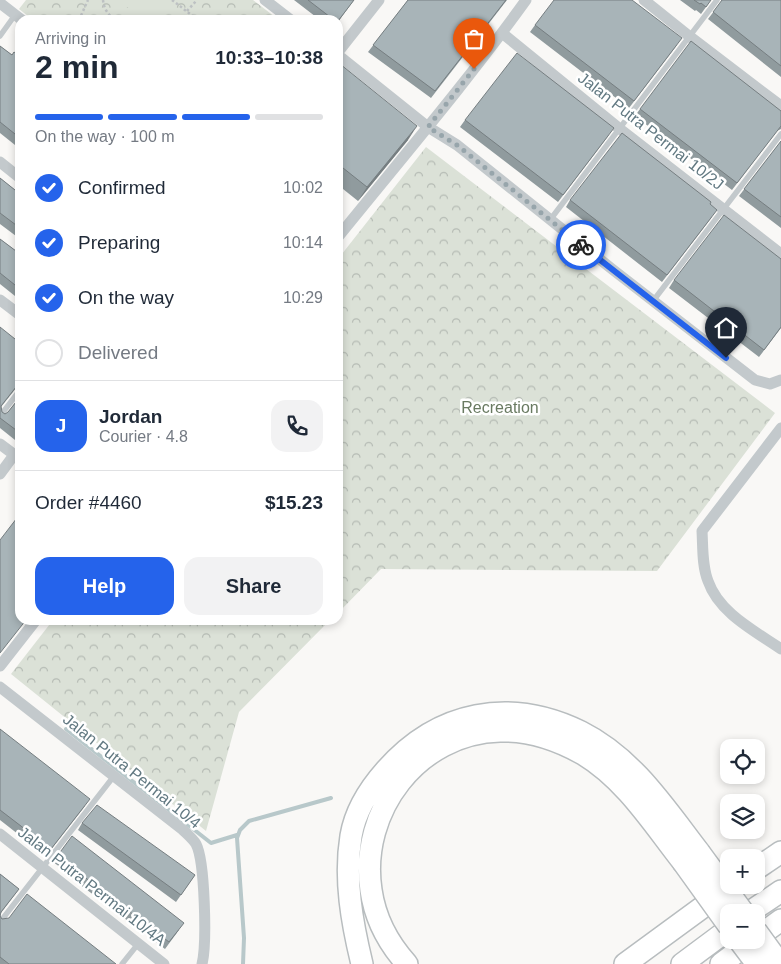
<!DOCTYPE html>
<meta charset="utf-8">
<style>
body{margin:0;font-family:Helvetica,sans-serif;background:#f2f2f3;color:#1f2937;height:100vh;display:flex;flex-direction:column;font-size:19px;white-space:nowrap}
*{box-sizing:border-box;margin:0}
p{font-size:16px;color:#747a83}
.icon{flex:none;width:28px;height:28px;fill:none;stroke:currentColor;stroke-width:2;stroke-linecap:round;stroke-linejoin:round}
.map{position:relative;flex:1;overflow:hidden}
.panel{position:absolute;left:15px;top:15px;width:328px;height:610px;display:flex;flex-direction:column;background:#fff;border-radius:15px;box-shadow:0 2px 8px #0003}
.panel>*{flex:none}
.controls{position:absolute;left:720px;top:739px;display:grid;gap:10px}
.controls a{display:grid;place-items:center;width:45px;height:45px;border-radius:10px;background:#fff;box-shadow:0 2px 8px #0003;font-size:25px}
.pin{position:absolute;display:grid;place-items:center;width:42px;height:42px;color:#fff;margin:-51px -21px;border-radius:50% 50% 50% 0;rotate:-45deg;box-shadow:0 0 5px #0007}
.pin .icon{rotate:45deg}
.courier{position:absolute;display:grid;place-items:center;width:50px;height:50px;margin:-25px;border:4px solid #2563eb;border-radius:50%;background:#fff;color:#222;box-shadow:0 1px 6px #0007}
.head em{font-style:normal;font-weight:600}
.head div{display:flex;flex-direction:column-reverse}
.head{display:flex;align-items:center;justify-content:space-between;height:85px;padding:0 20px}
h1{font-size:32px;font-weight:600;line-height:38px}
.bar{display:grid;grid-template-columns:repeat(4,1fr);gap:8px 5px;align-content:center;height:60px;padding:0 20px}
.bar i{height:6px;border-radius:4px;background:#e0e1e3}
.bar .selected{background:#2563eb}
.bar p{grid-column:span 4}
.line{display:flex;align-items:center;gap:12px;padding:0 20px;border-top:1px solid #e0e1e3}
.line div{flex:1}
.round{display:grid;place-items:center;flex:none;width:52px;height:52px;border-radius:15px;background:#f2f2f3}
ol{padding:0 20px;list-style:none}
li{display:flex;align-items:center;gap:15px;height:55px}
li p{margin-inline-start:auto}
li .icon{padding:5px;border-radius:50%;background:#2563eb;color:#fff;stroke-width:4}
li:last-child{color:#747a83}
li i{width:28px;height:28px;border:2px solid #e0e1e3;border-radius:50%}
.cta{display:flex;gap:10px;margin-top:auto;padding:10px 20px}
.cta a{flex:1;height:58px;border-radius:15px;background:#2563eb;color:#fff;font-size:20px;font-weight:600;line-height:58px;text-align:center}
.cta a+a{background:#f2f2f3;color:#1f2937}
.map>svg:first-child{display:block}
.park{fill:url(#park-crowns)}
.garden{fill:#dbe1d7}
.lines{fill:none;stroke-linecap:round;stroke-linejoin:round}
.stream{stroke:#b8c8ca;stroke-width:4}
.motorway-casing{stroke:#b8bdbf;stroke-width:24}
.path{stroke:#bdc1c3;stroke-width:2.5;stroke-dasharray:2.5 2.5;stroke-linecap:butt}
.service{stroke:#c3c9cc;stroke-width:5.5}
.minor{stroke:#c3c9cc;stroke-width:11}
.motorway{stroke:#fff;stroke-width:21}
.motorway-bridge-casing{stroke:#b8bdbf;stroke-width:24;stroke-linecap:butt}
.motorway-bridge{stroke:#fff;stroke-width:21}
.wall{fill:#909b9e}
.shaded-wall{fill:#767e81}
.building{fill:#a8b4b8;stroke:#767e81}
.done{stroke:#97a5ab;stroke-width:5;stroke-dasharray:0 9}
.route{stroke:#2563eb;stroke-width:6}
.labels{text-anchor:middle;dominant-baseline:central;stroke-width:5;stroke-linejoin:round;paint-order:stroke}
.street-label{font-size:16px;fill:#627982;stroke:#fff}
.park-label{font-size:16px;fill:#697a61;stroke:#fff}
</style>
<div class="map">
<svg width="781" height="964" viewBox="0 0 781 964">
<defs>
<pattern id="park-crowns" width="20" height="18" patternUnits="userSpaceOnUse" patternTransform="scale(1.25)"><rect width="20" height="18" fill="#dbe1d7"/><path d="M2 6a3 3 0 1 1 6 0M12 15a3 3 0 1 1 6 0" fill="none" stroke="#b5bbb4"/></pattern>
</defs>
<rect width="100%" height="100%" fill="#f9f8f6"/>
<path class="park" d="M26,0H253L279,20H33L19,9Z
M426,147L775,413L657,571L381,569L338,613V259Z
M53,620H330L239,712L206,831L11,674Z"/>
<path class="garden" d="M118,0H166L173,5L162,20H144Z
M180,9L190,17L188,20H171Z"/>
<g class="lines">
<path class="stream" d="M66,729L211,843L237,835
M243,964L244,938L237,838L240,830L249,821L331,798"/>
<defs>
<path id="motorway" d="M756,869L781,852
M750,912L781,891
M756,938L781,920
M362,964C352,923 344,879 351,836C355,812 370,788 386,770C438,711 510,697 581,732C633,758 665,808 699,852
M407,964C388,943 375,918 371,890C359,811 418,733 500,731C529,730 558,740 583,754C626,780 653,824 683,862
M625,964L726,890
M682,964L729,929
M721,964L753,940"/>
</defs>
<use href="#motorway" class="motorway-casing"/>
<path class="path" d="M103,0C104,9 108,15 116,20
M172,0L198,20
M187,11L197,0
M79,19L86,20
M79,20L88,0"/>
<path class="service" d="M0,36L15,15
M550,220L717,0
M653,301L781,134
M0,416L20,390
M0,922L114,776
M122,964L138,944"/>
<path class="minor" d="M265,0L291,20
M644,0L689,36L781,106
M0,3L22,20
M502,33L620,129L781,254
M338,52L379,0
M338,55L428,127L457,145L612,269L755,380L770,384L781,380
M0,162L20,178
M338,237C401,159 467,82 526,0
M0,300L20,315
M781,428L702,531C703,548 702,566 708,581C719,613 755,631 781,649
M0,444L20,459
M0,474L14,455
M0,666L36,620
M0,687L183,830C187,834 193,839 196,844C205,861 207,944 202,964
M0,834L164,964"/>
<use href="#motorway" class="motorway"/>
<defs>
<path id="motorway-bridge" d="M699,852L743,912
M683,862L729,926
M756,931L780,964
M739,940L757,964"/>
</defs>
<use href="#motorway-bridge" class="motorway-bridge-casing"/>
<use href="#motorway-bridge" class="motorway-bridge"/>
</g>
<path class="wall" d="M294,0H354L338,22V20H320Z
M408,0H507L431,98L368,52Z
M680,0H711L701,14L696,10L695,11Z
M721,0H781V77L708,19L721,2Z
M535,25L677,45L629,108L530,32Z
M0,46L12,55L20,56V149L0,133Z
M338,68L408,140L358,201L338,185Z
M640,109L781,111V129L777,131L732,190L635,116Z
M465,120L609,135L558,202L460,127Z
M781,141V228L739,196Z
M0,178L20,194V239L0,224Z
M570,200L710,204L712,217L662,282L566,207Z
M0,239L20,254V300L0,284Z
M674,280L781,328L759,357L669,288Z
M0,327L17,387L1,407L2,412L5,414L8,412L20,397V444L0,428Z
M0,729L85,806L46,856L0,820Z
M82,823L195,875L176,902L78,830Z
M58,855L179,930L165,949L66,874L67,872L53,862Z
M0,874L19,889L1,913L0,916L2,919L116,964H0Z"/>
<path class="shaded-wall" d="M417,126L408,140L358,201L367,187Z"/>
<path class="building" d="M308,0H354L338,21V20H334Z
M408,0H506L435,91L373,45Z
M554,0H632L682,38L634,101L535,25Z
M694,0H711L706,7L701,3L700,4Z
M722,0H781V66L713,12Z
M691,41L781,111V126L737,183L640,109Z
M0,46L12,55L14,52L20,56V138L0,122Z
M517,53L614,128L563,195L465,120Z
M340,64L417,126L367,187L338,164V68Z
M622,133L711,202L710,204L717,210L667,275L570,200Z
M781,141V217L744,189Z
M0,178L20,194V228L0,213Z
M724,215L781,259V327L764,350L674,280Z
M0,239L20,254V289L0,273Z
M0,327L20,343V382L1,406L2,412L5,414L8,412L20,397V433L0,418Z
M20,514V620H26L0,653V540Z
M0,729L90,799L51,849L0,810Z
M97,805L195,875L181,895L82,823Z
M72,836L184,923L169,942L78,872L71,866L72,865L58,855Z
M0,874L19,889L1,912L0,916L2,919L9,918L27,894L116,964H9L0,957Z"/>
<g class="lines">
<path class="done" d="M474,69L428,127L457,145L581,245"/>
<path class="route" d="M581,245L726,358"/>
</g>
<g class="labels">
<g class="street-label">
<text transform="translate(651 131) rotate(38)">Jalan Putra Permai 10/2J</text>
<text transform="translate(132 771) rotate(39)">Jalan Putra Permai 10/4</text>
<text transform="translate(92 886) rotate(38)">Jalan Putra Permai 10/4A</text>
</g>
<g class="park-label">
<text x="500" y="407">Recreation</text>
</g>
</g>
</svg>
<div class="controls">
<a><svg class="icon" aria-label="locate" viewBox="0 0 24 24"><circle cx="12" cy="12" r="6"/><path d="M12 2v4M12 18v4M2 12h4M18 12h4"/></svg></a>
<a><svg class="icon" aria-label="layers" viewBox="0 0 24 24"><path d="M12 4l9 5-9 5-9-5zM3 14l9 5 9-5"/></svg></a>
<a>+</a>
<a>−</a>
</div>
<div class="pin" style="left:474px;top:69px;background:#ea580c"><svg class="icon" aria-label="bag" viewBox="0 0 24 24"><path d="M5 8h14l-1 12H6zM9 8a3 3 0 0 1 6 0"/></svg></div>
<div class="pin" style="left:726px;top:358px;background:#1f2937"><svg class="icon" aria-label="home" viewBox="0 0 24 24"><path d="M3 11l9-7 9 7M6 9v11h12V9"/></svg></div>
<div class="courier" style="left:581px;top:245px"><svg class="icon" aria-label="bike" viewBox="0 0 24 24"><circle cx="6" cy="16" r="4"/><circle cx="18" cy="16" r="4"/><path d="M6 16l4-8h5l3 8M10 8l3 8H6M13 5h3"/></svg></div>
<section class="panel">
<div class="head"><div><h1>2 min</h1><p>Arriving in</p></div><em>10:33–10:38</em></div>
<div class="bar"><i class="selected"></i><i class="selected"></i><i class="selected"></i><i></i><p>On the way · 100 m</p></div>
<ol>
<li><svg class="icon" aria-label="check" viewBox="0 0 24 24"><path d="M5 12l5 5 9-10"/></svg>Confirmed<p>10:02</p></li>
<li><svg class="icon" aria-label="check" viewBox="0 0 24 24"><path d="M5 12l5 5 9-10"/></svg>Preparing<p>10:14</p></li>
<li><svg class="icon" aria-label="check" viewBox="0 0 24 24"><path d="M5 12l5 5 9-10"/></svg>On the way<p>10:29</p></li>
<li><i></i>Delivered</li>
</ol>
<div class="line" style="height:90px"><b class="round" style="background:#2563eb;color:#fff">J</b><div><b>Jordan</b><p>Courier · 4.8</p></div><a class="round"><svg class="icon" aria-label="phone" viewBox="0 0 24 24"><path d="M5 4h4l2 5-3 2q2 4 5 5l2-3 5 2v4C11 20 4 13 5 4z"/></svg></a></div>
<div class="line" style="height:65px"><div>Order #4460</div><b>$15.23</b></div>
<div class="cta"><a>Help</a><a>Share</a></div>
</section>
</div>
